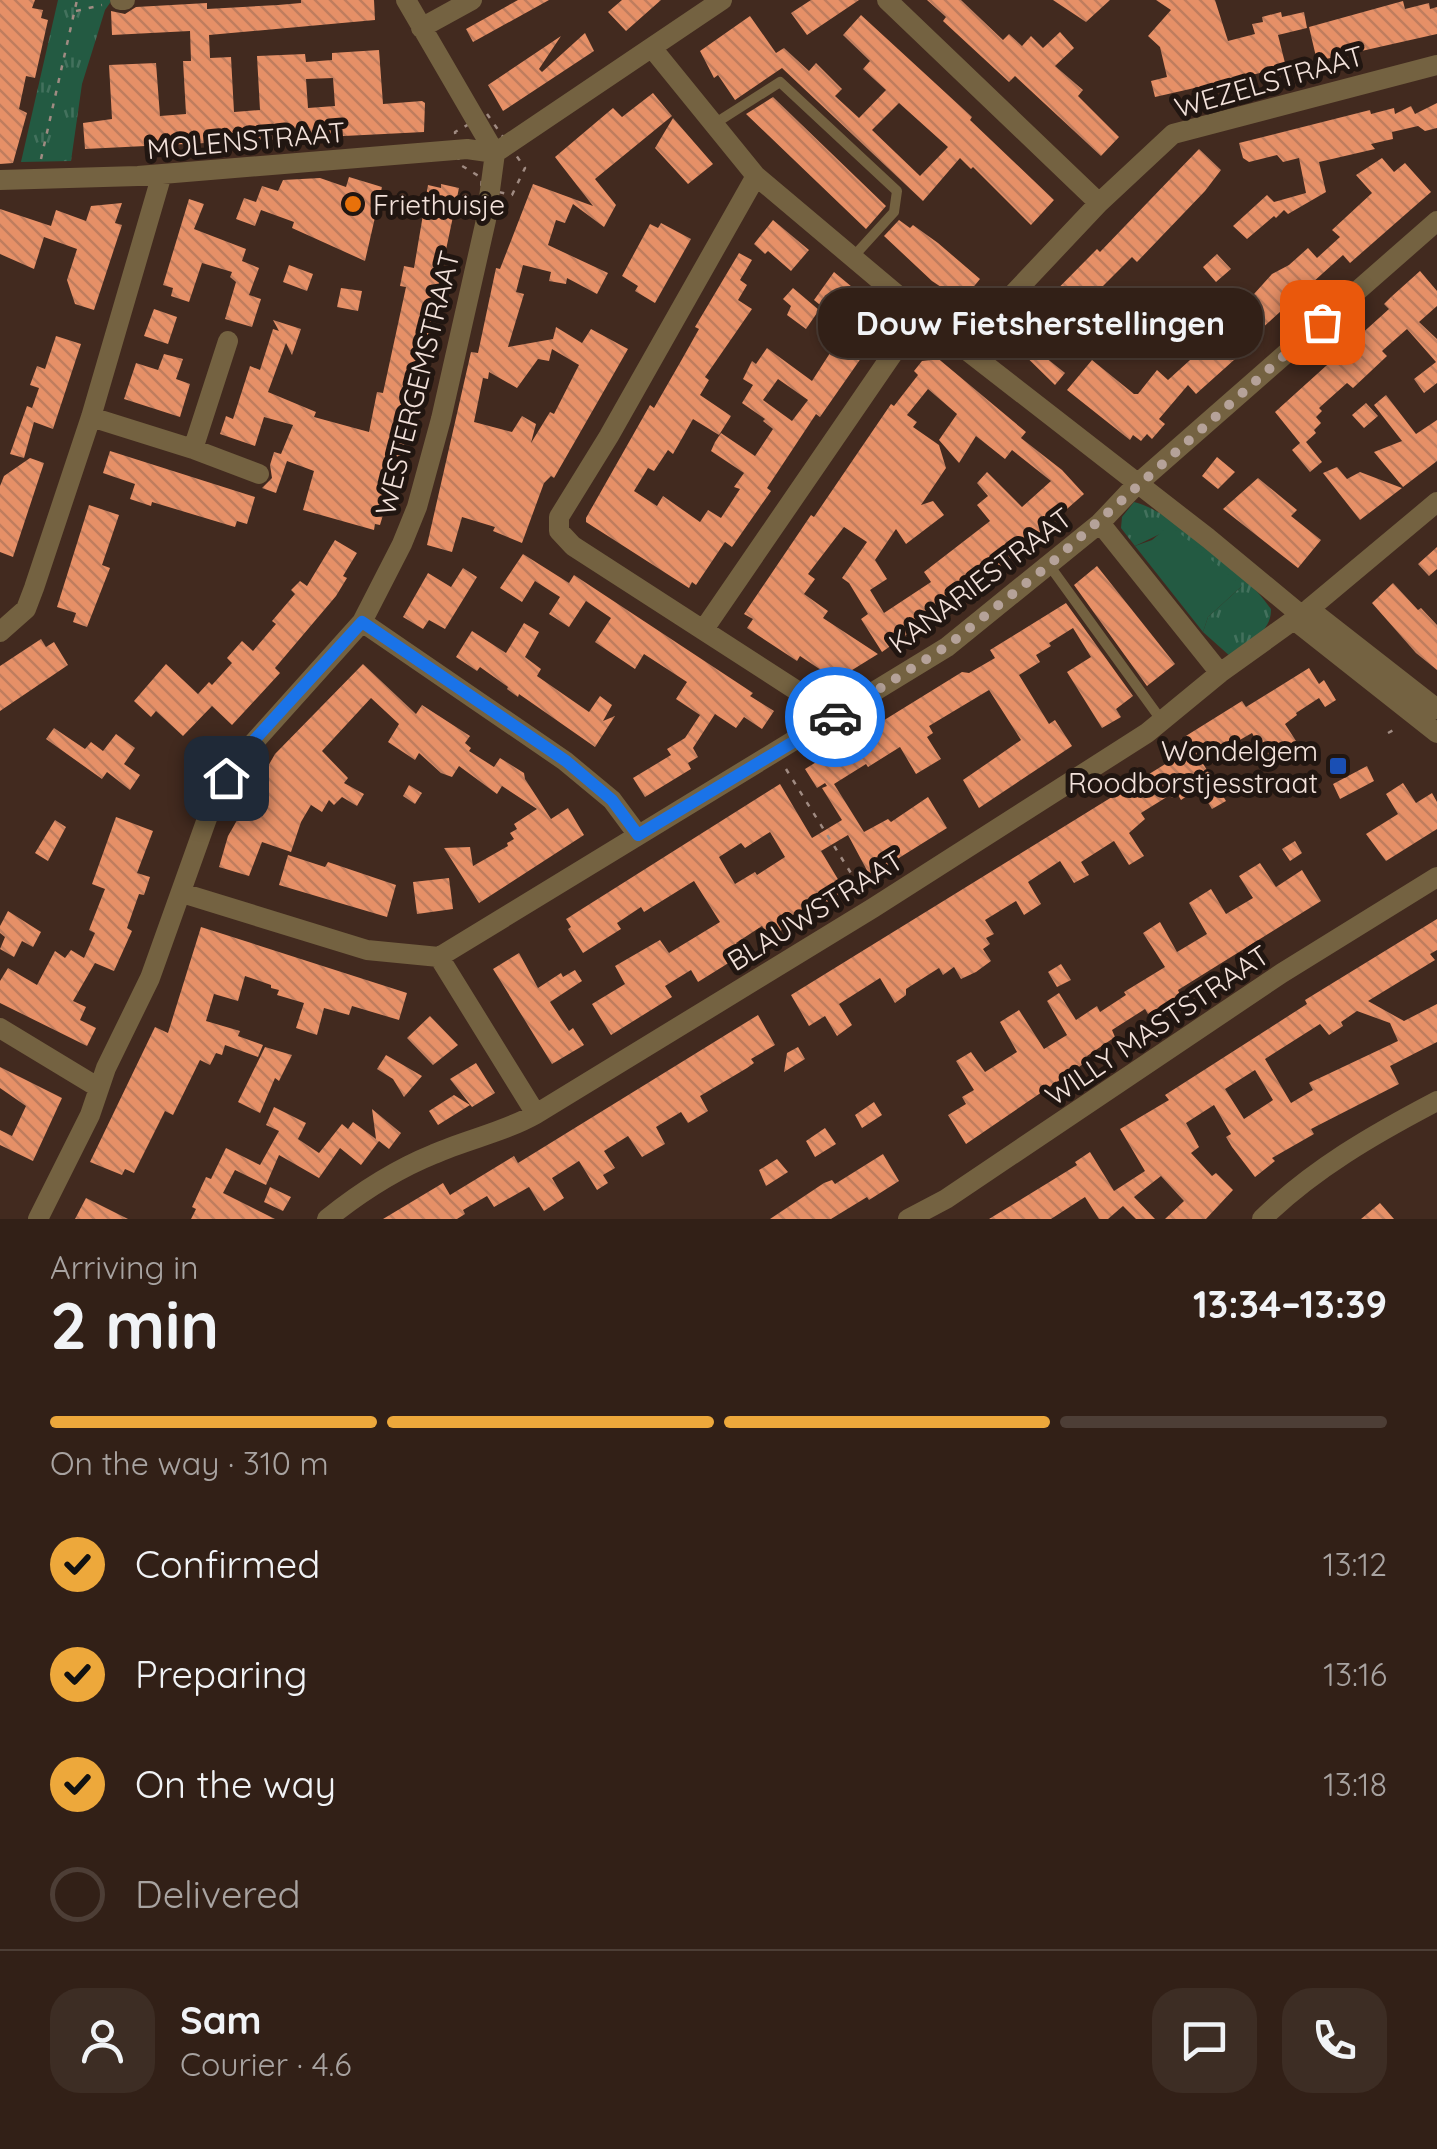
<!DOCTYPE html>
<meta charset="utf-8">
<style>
body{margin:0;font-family:Quicksand,sans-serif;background:#3d2d24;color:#f1f3f6;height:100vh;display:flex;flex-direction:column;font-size:38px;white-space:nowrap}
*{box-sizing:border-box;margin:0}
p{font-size:32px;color:#a8a3a1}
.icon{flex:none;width:55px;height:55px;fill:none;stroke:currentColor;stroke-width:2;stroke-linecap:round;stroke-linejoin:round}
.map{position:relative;height:1219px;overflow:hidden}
.sheet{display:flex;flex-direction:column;background:#322017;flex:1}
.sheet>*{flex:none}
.pin{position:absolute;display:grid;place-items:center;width:85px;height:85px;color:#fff;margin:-42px;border-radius:20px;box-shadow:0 5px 15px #0006}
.courier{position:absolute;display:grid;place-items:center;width:100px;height:100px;margin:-50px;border:8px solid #1a73e8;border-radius:50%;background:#fff;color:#222;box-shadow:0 2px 12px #0007}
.bubble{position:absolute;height:70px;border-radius:30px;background:#322017;box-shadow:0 2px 8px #0004,0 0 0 2px #4d3e36;font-size:32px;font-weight:700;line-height:70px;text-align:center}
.summary em{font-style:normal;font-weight:700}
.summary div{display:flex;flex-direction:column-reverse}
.summary{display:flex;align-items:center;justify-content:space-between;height:170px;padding:0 50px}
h1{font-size:65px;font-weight:700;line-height:75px}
.bar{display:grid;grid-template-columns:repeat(4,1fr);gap:15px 10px;align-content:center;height:120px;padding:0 50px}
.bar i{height:12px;border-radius:8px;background:#4d3e36}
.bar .current{background:#eda83b}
.bar p{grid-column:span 4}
.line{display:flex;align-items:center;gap:25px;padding:0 50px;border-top:2px solid #4d3e36}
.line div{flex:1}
.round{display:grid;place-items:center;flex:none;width:105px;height:105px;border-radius:30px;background:#3d2d24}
ol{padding:0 50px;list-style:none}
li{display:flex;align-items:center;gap:30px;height:110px}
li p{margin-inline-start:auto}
li .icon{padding:10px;border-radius:50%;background:#eda83b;color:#111;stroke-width:4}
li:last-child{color:#a8a3a1}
li i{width:55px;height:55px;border:5px solid #4d3e36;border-radius:50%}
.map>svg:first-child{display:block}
.grass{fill:url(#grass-tufts)}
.garden{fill:#235a42}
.building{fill:url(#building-back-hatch);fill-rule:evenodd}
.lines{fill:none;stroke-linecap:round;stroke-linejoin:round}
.path{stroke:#a08b82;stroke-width:2.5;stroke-dasharray:5 8;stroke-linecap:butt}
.service{stroke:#746241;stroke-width:10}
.minor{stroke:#746241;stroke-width:20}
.done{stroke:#b5a299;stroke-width:10;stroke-dasharray:0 18}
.route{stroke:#1a73e8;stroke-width:12}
.food-dot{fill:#e8710a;stroke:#211611;stroke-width:4}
.transit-dot{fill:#1a4fb4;stroke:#211611;stroke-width:4}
.labels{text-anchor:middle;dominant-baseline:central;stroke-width:10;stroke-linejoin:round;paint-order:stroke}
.street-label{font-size:28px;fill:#f3e2db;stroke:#211611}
.poi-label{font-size:28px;fill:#f3e2db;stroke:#211611;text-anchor:start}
</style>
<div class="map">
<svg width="1437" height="1219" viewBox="0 0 1437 1219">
<defs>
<pattern id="grass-tufts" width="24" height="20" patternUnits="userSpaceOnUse" patternTransform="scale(2.5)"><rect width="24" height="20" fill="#235a42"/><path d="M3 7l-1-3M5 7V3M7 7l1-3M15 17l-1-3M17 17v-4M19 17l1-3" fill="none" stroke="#43715d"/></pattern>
<pattern id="building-back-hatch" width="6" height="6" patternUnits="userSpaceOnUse" patternTransform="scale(2.5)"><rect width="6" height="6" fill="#e69067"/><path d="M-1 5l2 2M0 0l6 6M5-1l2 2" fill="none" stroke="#bf7d5e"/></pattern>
</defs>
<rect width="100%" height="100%" fill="#422a1f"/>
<path class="grass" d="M58,0H112L105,10L82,84L71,161L21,162Z
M1134,502C1170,510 1251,578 1271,609C1272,632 1247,644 1231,657L1203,632L1208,617L1241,587L1162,533L1135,546L1121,528L1122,517Z"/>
<path class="garden" d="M1170,525L1242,586L1208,617L1203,632L1135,546L1152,540Z"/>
<path class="building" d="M0,0H35L32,8L43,10L41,18L48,20L35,78L26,76L19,109L27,113L13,163L0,164Z
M301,0H374L375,20L209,35L210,58L231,57L234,112L260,110L257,56L305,54L306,62L332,60V53L379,50L383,104L422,101L425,103L424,132L85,149L83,123L112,119L109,65L156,63L160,116L186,114L183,61H191L190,31L112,35L111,11L125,14L136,7L207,3V9L278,5L301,3ZM333,78L335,106L308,108L306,79Z
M518,0H549L473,42L466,29Z
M622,0H661L626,31L608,12Z
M811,0H859L807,35L791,13Z
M927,0H961L1003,40L1009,34L1022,46L1031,36L1043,48L1060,32L1074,48L1055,66L1083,90L1078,96L1119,137L1101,156L1015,76L1009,82L943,21L946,17Z
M1053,0H1110L1086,22Z
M1156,0H1215L1228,41L1255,34L1252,24L1263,22L1262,17L1281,12L1282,17L1304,12L1307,28L1278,35L1286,67L1155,97L1151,81L1167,77L1160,47L1148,36L1171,10Z
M1403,1L1405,9L1429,3L1430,9L1437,7V34L1317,61L1309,27Z
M861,15L972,117L970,120L1054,200L1031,225L973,167L971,169L960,158L923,201L782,68L735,100L718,75L714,78L700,51L750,16L776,53L784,48L809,71L816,63L842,89L835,96L859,118L886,90L863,69L870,61L843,35ZM899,103L948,147L920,176L872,130Z
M585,33L594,51L503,111L488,85L561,36L539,69L542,72Z
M653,93L672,116L595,179L616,205L604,227L573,204L565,223L556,220L548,245L608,273L597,294L567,278L566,284L549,281L551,272L523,265L516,292L524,294L508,347L553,339L556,327L582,343L591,329L628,349L554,478L551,476L544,483L522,543L493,531L495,527L462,517L452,552L427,545L471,352L478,353L496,268L500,269L533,184L593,206L555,157L613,108L622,117ZM552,349L579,365L554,414L550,412L531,443L536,424L522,416L512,432L474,422L483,378L488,379L489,372L517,388L538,359L549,361Z
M773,97L886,206L866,229L746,114Z
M1437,103V128L1425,131L1418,126L1392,132L1393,139L1371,144L1375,149L1319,162L1326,192L1288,214L1284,210L1276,218L1274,216L1247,239L1233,226L1267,195L1274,202L1306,193L1299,158L1283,162L1277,155L1249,162L1243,158L1239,143L1370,110L1371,114L1394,108L1395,114L1411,106L1415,114Z
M673,118L713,164L688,184L655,148Z
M1199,149L1221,170L1205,191L1137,262L1132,257L1041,348L1040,353L1065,373L1055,385L1008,339L1097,249L1100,252Z
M1382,158L1394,172L1405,163L1431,192L1350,263L1343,255L1260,330L1263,334L1196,394L1188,385L1159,419L1165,424L1152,439L1147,434L1141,441L1133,435L1130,440L1067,390L1092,360L1134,394H1138L1157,370L1168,380L1211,341L1214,333L1257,298L1254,294L1272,274L1289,265L1308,248L1317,258L1340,237L1332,230L1372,193L1356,175Z
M349,177L382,187L365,261L292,228L294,222L261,210L255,226L236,219L244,198L256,202L262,186L278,191L283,180L320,178L346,187Z
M441,184L459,188L407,435L380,525L375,524L374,530L303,510L314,471L287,461L276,493L262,488L272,478L270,465L274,452L281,454L293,425L264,417L255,446L220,434L226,416L233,419L250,366L260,370L273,329L279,331L273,320L301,329L292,355L286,343L268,392L316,412L314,417L369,432L377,392L383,393L406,287L400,286L404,266L414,268L428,185L441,188Z
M189,199L204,204L194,229L246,249L242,261L259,268L249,295L261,299L252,327L225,319L236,282L230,277L232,272L202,263L189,302L171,296L173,288L163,285Z
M122,203L115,223L122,225L94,310L75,304L67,280L77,249L44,237L34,269L0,254V209L51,226L56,210L86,221L91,206Z
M773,220L809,250L791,271L768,251L765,254L754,244Z
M899,220L910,228L913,225L938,243L980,279L962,301L932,281L884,236Z
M661,223L691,239L655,303L635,291L638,286L622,276L650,224L658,228Z
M739,253L752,260L740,280L747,285L738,300L752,309L705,377L709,380L700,395L731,416L719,435L693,419L673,454L668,450L654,471L648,468L634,491L657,506L663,496L700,522L708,510L721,518L740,489L734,487L744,473L711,451L715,442L721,433L755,456L773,429L763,421L765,419L742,403L753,385L743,379L752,361L756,364L767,348L812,381L850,322L828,306L825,309L814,300L834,272L882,312L856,344L866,351L820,417L816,414L767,488L771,491L732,547L725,542L696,585L692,582L689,588L586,522V518L650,405L654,408L681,361L699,329L695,327ZM778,379L808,400L792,421L763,400Z
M1217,254L1231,269L1216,282L1203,267Z
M289,265L313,274L307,291L283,282Z
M1420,271L1437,291V306L1419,322L1437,339V383L1424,393L1414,379L1436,362L1407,329L1382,351L1387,356L1353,388L1347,383L1319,408L1322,411L1316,417L1321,423L1314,430L1316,433L1306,442L1322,462L1310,472L1292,450L1300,443L1275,412L1389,309L1384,304L1391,297L1394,300L1391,297Z
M341,288L362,291L358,311L337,307Z
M793,288L819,310L806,329L787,315L791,306L783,299Z
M154,309L177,317L168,344L144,336Z
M56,336L81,344L53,429L34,422L24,458L10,454L27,406L32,408L39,388L30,385L37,366L45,369Z
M164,354L183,359L176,379L190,384L180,417L124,399L136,363L158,370Z
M935,356L1026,432L1021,438L1062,470L1084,494L995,572L882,652L861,619L868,614L849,583L842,578L867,542L844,527L808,574L815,579L804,594L828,611L823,618L878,654L836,680L800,656L797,661L747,628L753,619L744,614L811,515L814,517L891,404L894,406L918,375L914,371L922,361L931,360ZM928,389L957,414L939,440L959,463L976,436L1005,459L1012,450L1051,481L1022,507L987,472L977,483L988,496L977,505L990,521L924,572L931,582L884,613L870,590L887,579L875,560L896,529L906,544L944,515L933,501L921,505L946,468L939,445L913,427L917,422L907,415Z
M1386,395L1416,434L1437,420V461L1403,487L1374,452L1402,441L1374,405Z
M1366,403L1378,416L1364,428L1352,415Z
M110,451L255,497L247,524L237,521L235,527L152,502L151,506L130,499L135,484L103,473Z
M1217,457L1235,472L1218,489L1202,476Z
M30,458L44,463L13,557L0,552V486L4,476Z
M1337,467L1347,479L1360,472L1402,488L1360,520L1323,473Z
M1258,478L1297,510L1291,516L1321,540L1298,568L1223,509Z
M89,505L119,515L102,565L110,568L87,627L73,622L76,613L57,607Z
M335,540L357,553L343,576L347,578L336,596L275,668L280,673L232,725L212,706L183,736L156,711L151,717L134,701L166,664L198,694L209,682L212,685L232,663L227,658L242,641L253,651L276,624L272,621L295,594L291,590L300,581L307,586Z
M1437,547V569L1429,576L1418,564Z
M523,554L569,583L574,575L753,693L750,696L774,711L762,729L744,717L736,728L715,714L693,748L698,757L688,763L691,769L645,797L633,778L671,755L667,749L685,738L700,715L676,699L687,682L644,654L635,669L595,642L611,618L586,601L569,627L549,614L560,597L535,581L522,602L500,588Z
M1097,566L1175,664L1147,686L1074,585Z
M463,568L477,577L445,629L429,620L423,629L403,617L428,573L451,587Z
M1393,583L1418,610L1421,608L1437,625V670L1416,653L1372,603Z
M1066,603L1133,696L1116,709L1121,717L1102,728L1067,672L1091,657L1073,628L1049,643L1051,646L1036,655L1040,662L1019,675L1049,724L1055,720L1072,746L979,808L963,780L1021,740L989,690L929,726L933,733L927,737L941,759L916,774L900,747L868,767L866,764L834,784L864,832L888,819L891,822L928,797L947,828L870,876L848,835L821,851L845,891L769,938L762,926L736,943L743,954L698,982L691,970L665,986L672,997L611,1035L592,1004L625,984L615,966L660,940L669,953L720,922L694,881L644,912L641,907L617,923L621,929L583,953L568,929L571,927L566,919L780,784L812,838L842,820L822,788L827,786L825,783L817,788L805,769L962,672L969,673L995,658L990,650ZM770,832L785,857L757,875L755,872L735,884L719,857L741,843L745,848Z
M524,623L539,632L525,657L541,669L537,676L589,712L600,696L612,705L603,721L615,716L595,747L519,694L518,697L507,689L508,687L480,667L477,671L456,657L472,631L506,653Z
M41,639L46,647L54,642L68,665L0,711V666Z
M363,664L416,714L422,705L470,736L465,743L471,748L469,751L494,767L500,758L524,773L525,779L551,819L568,808L584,835L479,903L444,848L470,847L473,866L508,846L507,843L514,839L510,833L517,829L514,824L537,809L502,786L497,794L459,766L452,777L441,773L419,753L415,760L388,742L399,724L371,698L322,751L348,778L344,783L364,794L357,806L342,797L334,805L329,800L322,812L311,805L301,822L291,852L262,842L249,876L219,867L228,836L275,754Z
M1309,668L1319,684L1324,680L1336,700L1325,707L1319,698L1296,713L1297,715L1285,724L1296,741L1285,751L1268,761L1252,733L1238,741L1235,738L1202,762L1226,801L1212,809L1199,788L1181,800L1178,795L1172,798L1170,795L1141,813L1145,819L1129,833L1144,856L1129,865L1114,841L1081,862L1089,875L1074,883L1060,861L1028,882L1041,904L1024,915L1016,901L985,920L994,934L986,938L990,944L983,949L991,961L976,972L961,979L954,967L943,975L939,968L906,989V995L895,1003L880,978L839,1004L852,1025L837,1036L825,1016L809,1026L791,995L1188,750L1181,739L1242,701L1246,707Z
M54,728L85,749L91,742L103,751L116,734L135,748L124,764L140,775L130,790L107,772L102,779L46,739Z
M1367,766L1374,781L1340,799L1333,784Z
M1403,783L1416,803L1432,793L1437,802V829L1386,861L1366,834L1398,814L1386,794Z
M409,785L422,793L415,804L403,796Z
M116,817L153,831L137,873L150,877L144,895L139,894L127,928L132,931L114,971L95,963L73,1001L86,1007L80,1020L96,1028L87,1046L0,1003V981L8,968L37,985L55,951L65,958L71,950L84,958L95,933L89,930L105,889L92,884Z
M55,820L66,827L48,861L35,853Z
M1295,841L1302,853L1290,861L1282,849Z
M288,855L325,867L328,862L396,885L387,917L279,885Z
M1260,863L1276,887L1302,870L1321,901L1178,990L1180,995L1148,1014L1145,1009L1112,1030L1115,1037L1087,1056L1089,1060L966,1144L948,1115L966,1104L962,1097L974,1090L956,1061L971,1052L985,1072L1017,1052L1000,1022L1019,1010L1044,1049L1067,1035L1047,1001L1059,993L1076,1020L1097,1006L1100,1012L1126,995L1124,992L1165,967L1143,933L1160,922L1177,952L1207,934L1189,903L1211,889L1226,914L1253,898L1239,876Z
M449,878L453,909L417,914L413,882Z
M8,911L41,932L33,947L22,941L14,957L0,949L5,937L0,933V926Z
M1437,919V950L1430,954L1435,960L1368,1001L1404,1021L1437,1004V1042L1390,1066L1399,1084L1311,1129L1314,1134L1272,1158L1275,1161L1255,1177L1232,1147L1226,1137L1231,1134L1214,1105L1186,1123L1199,1147L1191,1153L1212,1176L1216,1173L1233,1190L1206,1219H1165L1184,1201L1161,1176L1134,1197L1155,1219H1136L1123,1206L1108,1219H1099L1085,1197L1051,1219H989L1077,1165L1075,1162L1090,1152L1114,1191L1145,1171L1120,1129L1169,1100L1165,1095L1307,1004L1305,1000ZM1357,1011L1390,1023L1398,1041L1309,1083L1313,1090L1291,1103L1265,1059L1320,1024L1329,1035L1343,1026L1341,1022ZM1255,1070L1273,1100L1244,1119L1225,1089Z
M201,927L407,993L399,1020L352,1006L349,1015L324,1008L317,1035L296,1028L304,1003L277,995L279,990L271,988V985L245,976L238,1001L214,994L206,1021L240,1031L238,1036L263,1045L258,1057L225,1045L222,1055L216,1053L210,1065L200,1060L173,1115L165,1111L134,1173L125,1169L122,1175L90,1162L155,1027L168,1033Z
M519,953L538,988L561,973L563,977L575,970L582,981L550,1002L569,1031L573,1028L584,1045L552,1064L493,969Z
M1061,964L1071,980L1057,987L1048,972Z
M758,1015L775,1045L751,1059L754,1063L747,1068L700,1096L708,1111L688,1123L681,1112L656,1127L665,1144L642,1157L628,1136L604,1151L615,1168L603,1175L608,1183L597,1190L579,1161L552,1178L564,1198L544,1211L529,1187L494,1207L487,1196L463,1210L465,1214L457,1219H383L443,1183L450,1195L514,1156L518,1163Z
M430,1016L458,1045L433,1065L407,1038Z
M265,1047L292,1055L279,1081L275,1078L260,1113L238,1102Z
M798,1047L805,1059L784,1072L787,1053Z
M386,1055L422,1076L404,1097L393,1079L377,1069Z
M476,1063L495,1093L472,1107L450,1079Z
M0,1067L62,1098L33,1161L0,1145V1130L12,1136L26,1106L0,1088Z
M454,1095L470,1105L438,1125L429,1111Z
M874,1102L882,1115L862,1128L855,1115Z
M274,1107L306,1123L298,1139L319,1153L342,1124L348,1129L353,1122L376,1139L372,1109L401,1133L389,1149L379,1141L361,1165L340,1148L319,1178L279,1155L266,1185L235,1170L223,1193L275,1219H191L196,1209L192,1207L206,1177L211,1179L226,1148L260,1165L279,1131L266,1125Z
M825,1128L836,1144L815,1157L806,1141Z
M883,1154L899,1181L869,1200L867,1197L831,1219H770L824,1183L832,1180L835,1184Z
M777,1159L788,1172L766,1186L759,1170Z
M270,1187L291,1197L283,1211L264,1202Z
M86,1198L128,1219H75Z
M1380,1203L1394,1219H1361Z"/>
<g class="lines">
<path class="path" d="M76,11L102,5
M487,114L525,168L512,195L481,188L482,178L459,164L455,132Z
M41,159L77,0
M1388,733L1399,727
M786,769L864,894"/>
<path class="service" d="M714,124L780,82L897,191L894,212L853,257
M1049,565L1162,721"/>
<path class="minor" d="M120,0H125
M406,0L495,153
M887,0L1099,203
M421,28L472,0
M652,48L756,176L920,314L1208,538L1301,615
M495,153L722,0
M756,176L609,436L559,517V531L573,546L836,716
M0,180L138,176L467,149L495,153
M962,348L1099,203L1173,134L1437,65
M91,417L193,449L228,341
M193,449L259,474
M1100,523L1220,673
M1309,609L1437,709
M1294,620L1437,733
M362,622L565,761L612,800L638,835
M704,629L920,314
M0,632L26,609L34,588L91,417L162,174
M182,893L367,950L439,957
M439,957L947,647L1100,523L1136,485L1437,221
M439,957L536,1114
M0,1028L99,1088
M38,1219L90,1115L106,1068L150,978L214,799L239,759L362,622L402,544L417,507L441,419L486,220L495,153
M327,1219C358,1194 397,1169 434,1154C468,1139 504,1132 536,1114L873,908L1147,733L1220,673L1309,609L1437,502
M908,1219L946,1199L1282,973L1437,877
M1262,1219C1313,1169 1374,1134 1437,1101"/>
</g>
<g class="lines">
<path class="done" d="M835,717L947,646L1049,565L1322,322"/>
<path class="route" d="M226,778L238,758L362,622L566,761L612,800L638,835L835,717"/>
</g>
<circle class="food-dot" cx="353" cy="204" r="10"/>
<rect class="transit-dot" x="1328" y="756" width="20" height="20" rx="5"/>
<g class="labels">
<g class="street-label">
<text transform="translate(1269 81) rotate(-16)">WEZELSTRAAT</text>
<text transform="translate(246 140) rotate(-5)">MOLENSTRAAT</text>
<text transform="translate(417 383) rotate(-76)">WESTERGEMSTRAAT</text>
<text transform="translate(980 580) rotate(-37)">KANARIESTRAAT</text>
<text transform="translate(815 910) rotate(-32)">BLAUWSTRAAT</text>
<text transform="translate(1157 1025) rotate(-34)">WILLY MASTSTRAAT</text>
</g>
<g class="poi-label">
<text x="373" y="204">Friethuisje</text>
<text x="1318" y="750" text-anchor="end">Wondelgem<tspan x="1318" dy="32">Roodborstjesstraat</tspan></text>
</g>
</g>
</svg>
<div class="pin" style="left:1322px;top:322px;background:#ea580c"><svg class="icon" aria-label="bag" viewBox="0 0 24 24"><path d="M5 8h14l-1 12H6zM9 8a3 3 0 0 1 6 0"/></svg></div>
<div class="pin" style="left:226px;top:778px;background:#1f2937"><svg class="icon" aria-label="home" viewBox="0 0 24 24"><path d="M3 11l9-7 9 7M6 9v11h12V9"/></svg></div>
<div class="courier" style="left:835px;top:717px"><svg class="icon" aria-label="car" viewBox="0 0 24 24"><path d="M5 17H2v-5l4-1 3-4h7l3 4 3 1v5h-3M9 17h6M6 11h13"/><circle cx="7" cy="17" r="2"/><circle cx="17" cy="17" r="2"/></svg></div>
<div class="bubble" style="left:818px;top:288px;width:445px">Douw Fietsherstellingen</div>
</div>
<section class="sheet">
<div class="summary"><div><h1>2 min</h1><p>Arriving in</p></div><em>13:34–13:39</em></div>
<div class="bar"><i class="current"></i><i class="current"></i><i class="current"></i><i></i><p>On the way · 310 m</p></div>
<ol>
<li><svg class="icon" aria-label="check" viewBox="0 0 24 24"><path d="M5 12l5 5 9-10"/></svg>Confirmed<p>13:12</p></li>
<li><svg class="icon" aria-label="check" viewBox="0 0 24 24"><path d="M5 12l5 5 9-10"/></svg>Preparing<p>13:16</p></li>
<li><svg class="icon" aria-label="check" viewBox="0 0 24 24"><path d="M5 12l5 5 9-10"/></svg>On the way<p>13:18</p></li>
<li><i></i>Delivered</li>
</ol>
<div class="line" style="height:180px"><a class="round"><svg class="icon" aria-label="person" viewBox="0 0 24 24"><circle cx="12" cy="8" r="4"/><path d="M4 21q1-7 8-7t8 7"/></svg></a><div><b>Sam</b><p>Courier · 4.6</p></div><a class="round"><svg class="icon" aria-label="chat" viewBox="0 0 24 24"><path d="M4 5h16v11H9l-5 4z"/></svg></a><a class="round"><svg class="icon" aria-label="phone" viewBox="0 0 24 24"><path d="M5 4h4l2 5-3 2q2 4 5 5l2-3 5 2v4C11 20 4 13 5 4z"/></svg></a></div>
</section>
